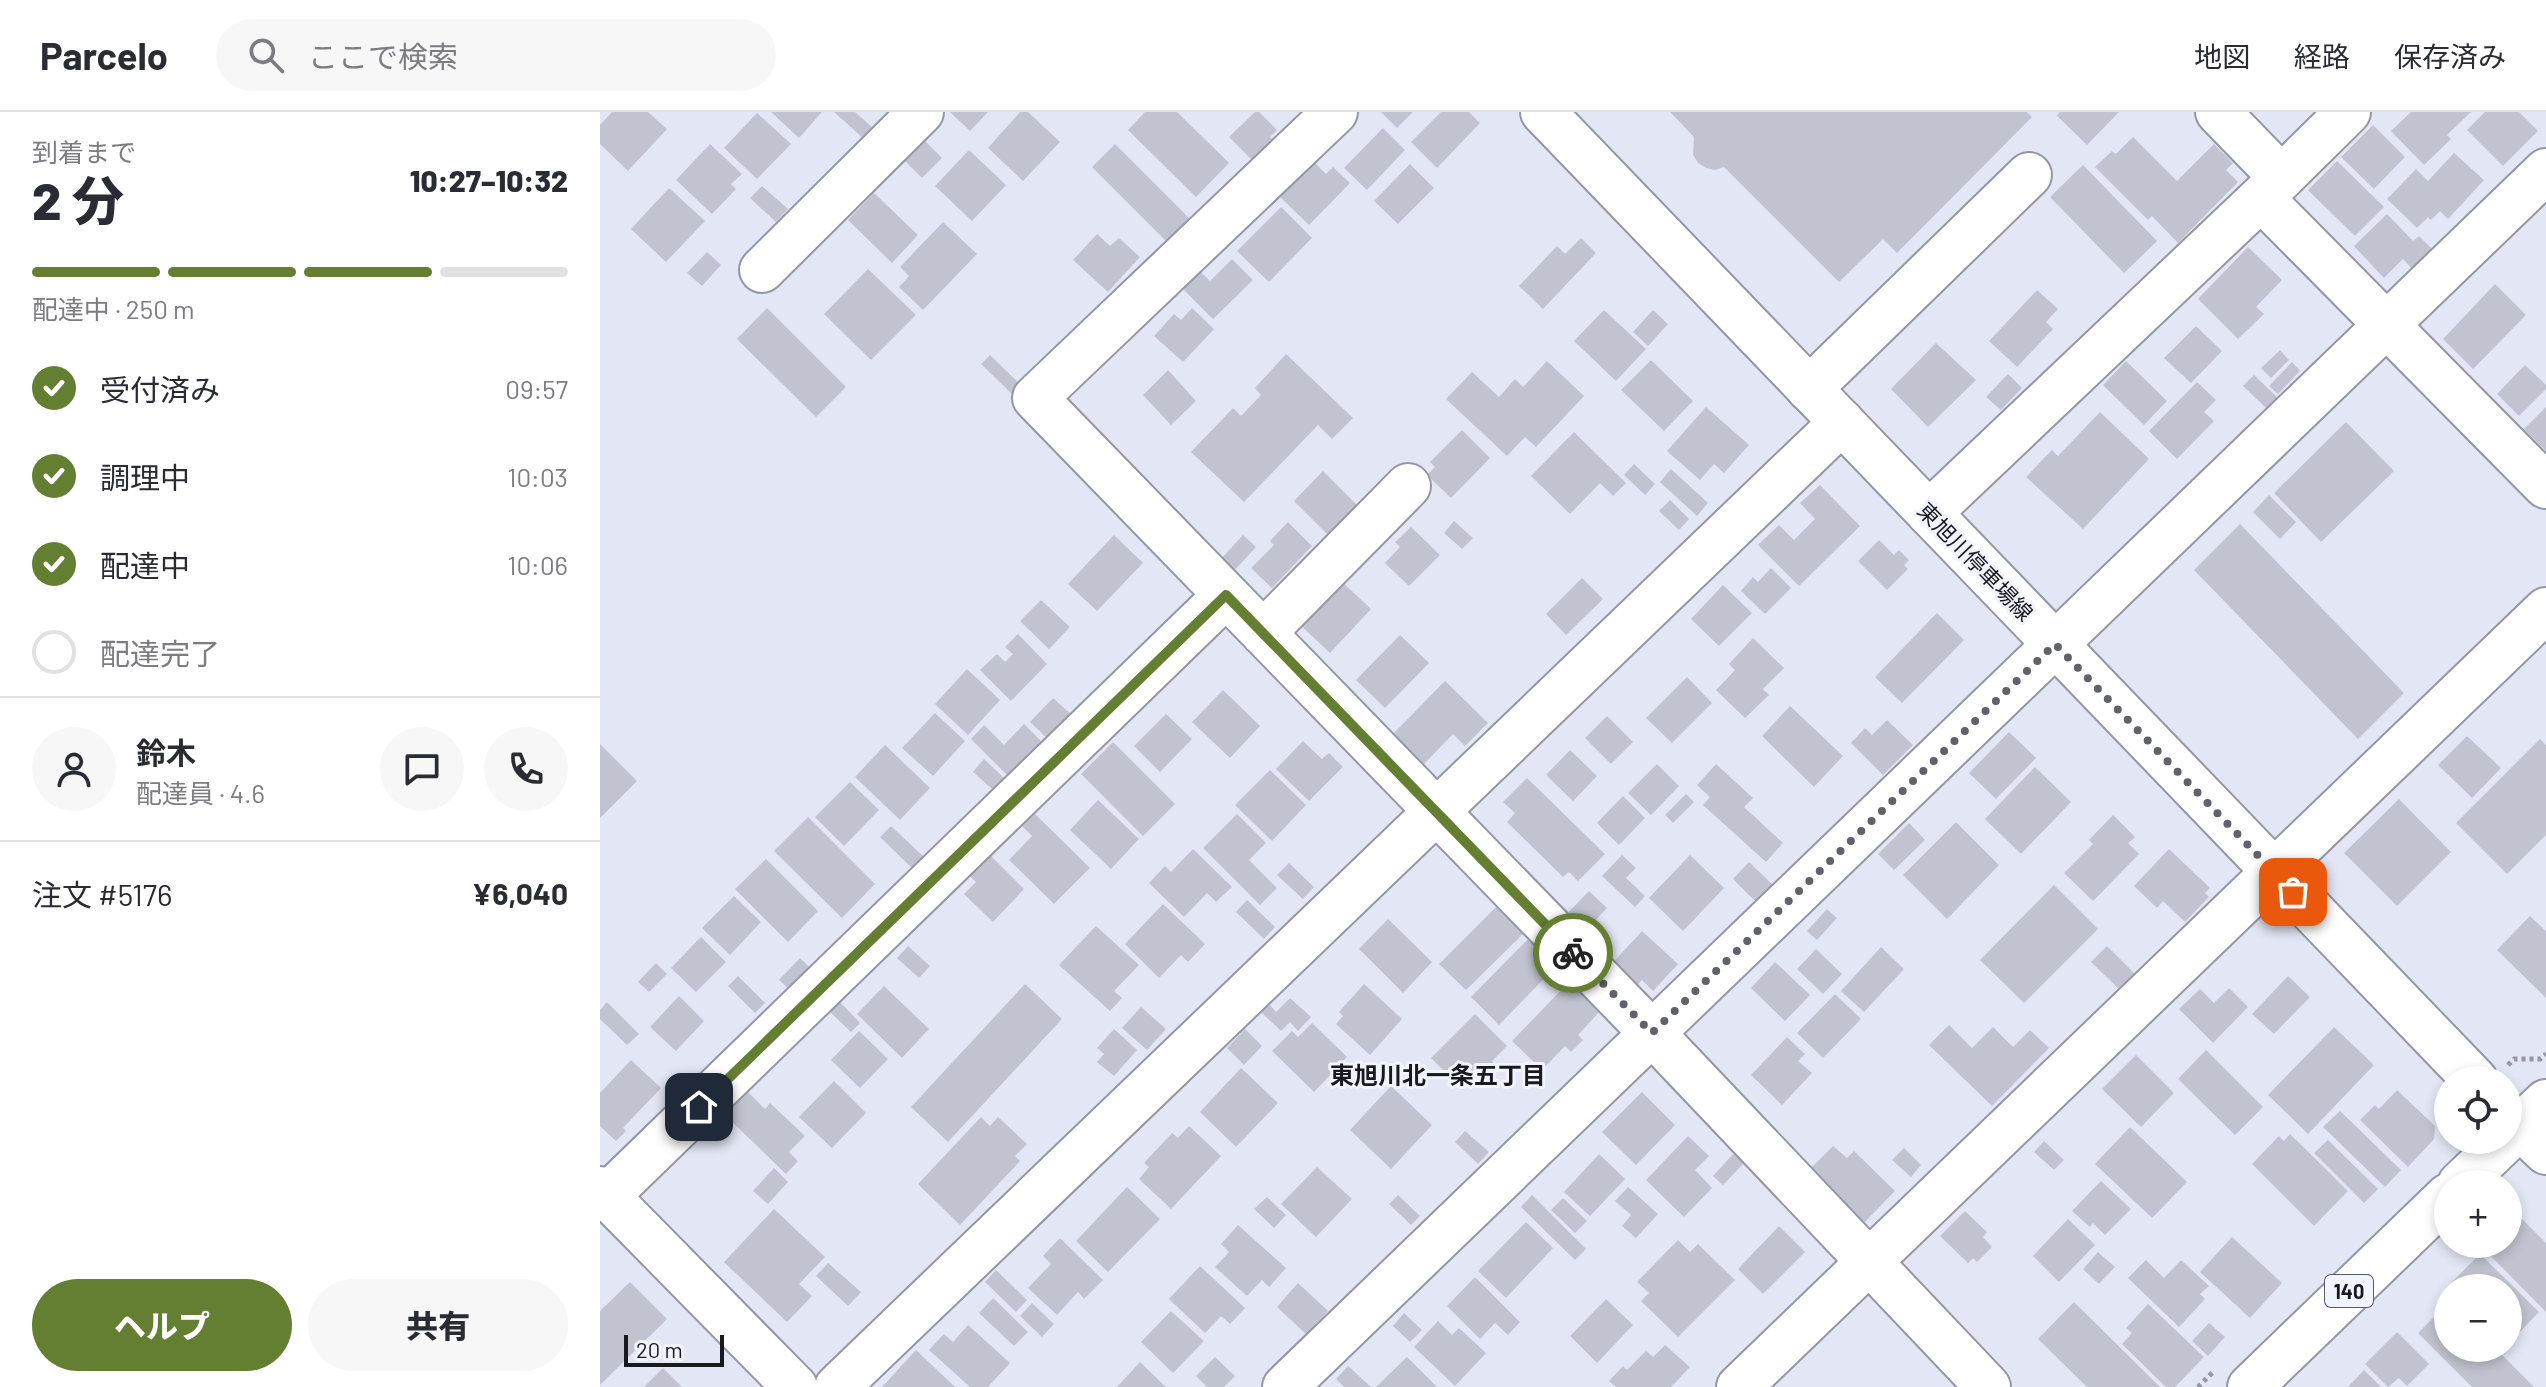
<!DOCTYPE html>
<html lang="ja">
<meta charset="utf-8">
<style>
body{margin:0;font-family:Barlow,"Noto Sans JP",sans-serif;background:#f7f7f7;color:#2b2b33;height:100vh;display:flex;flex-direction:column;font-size:30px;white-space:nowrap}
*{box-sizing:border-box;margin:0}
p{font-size:26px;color:#7c7c81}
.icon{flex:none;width:44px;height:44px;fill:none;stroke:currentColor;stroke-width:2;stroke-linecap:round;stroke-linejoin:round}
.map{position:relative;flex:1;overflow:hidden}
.panel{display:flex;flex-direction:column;background:#fff;width:600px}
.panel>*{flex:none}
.buttons{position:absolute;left:1834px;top:954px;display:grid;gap:16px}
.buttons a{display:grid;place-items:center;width:88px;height:88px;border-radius:50%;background:#fff;box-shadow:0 4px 12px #0003;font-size:40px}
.scale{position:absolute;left:24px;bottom:20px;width:100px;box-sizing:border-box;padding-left:8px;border:4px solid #191a1f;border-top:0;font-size:22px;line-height:28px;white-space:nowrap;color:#191a1f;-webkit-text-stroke:6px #f1f4fe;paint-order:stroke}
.pin{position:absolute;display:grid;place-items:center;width:68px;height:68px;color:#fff;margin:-34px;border-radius:16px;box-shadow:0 4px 12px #0006}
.courier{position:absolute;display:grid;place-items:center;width:80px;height:80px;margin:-40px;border:6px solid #647f32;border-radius:50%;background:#fff;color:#222;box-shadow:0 2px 10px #0007}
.overview em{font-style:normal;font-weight:800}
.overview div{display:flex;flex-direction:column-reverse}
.overview{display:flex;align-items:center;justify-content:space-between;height:136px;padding:0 32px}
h1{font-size:52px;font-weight:800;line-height:60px}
.bar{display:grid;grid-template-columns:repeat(4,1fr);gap:12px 8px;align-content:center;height:96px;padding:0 32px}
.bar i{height:10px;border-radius:6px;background:#e1e1e2}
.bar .on{background:#647f32}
.bar p{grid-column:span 4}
.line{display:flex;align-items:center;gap:20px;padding:0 32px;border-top:2px solid #e1e1e2}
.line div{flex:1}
.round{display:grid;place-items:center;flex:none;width:84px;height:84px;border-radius:42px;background:#f7f7f7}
ol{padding:0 32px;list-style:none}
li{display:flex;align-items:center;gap:24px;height:88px}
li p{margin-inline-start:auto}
li .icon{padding:8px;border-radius:50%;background:#647f32;color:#fff;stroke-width:4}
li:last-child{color:#7c7c81}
li i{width:44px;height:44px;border:4px solid #e1e1e2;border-radius:50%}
.primary-button{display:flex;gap:16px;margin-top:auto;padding:16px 32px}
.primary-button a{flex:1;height:92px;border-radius:48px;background:#647f32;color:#fff;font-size:32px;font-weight:800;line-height:92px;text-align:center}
.primary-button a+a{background:#f7f7f7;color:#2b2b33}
header{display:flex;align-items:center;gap:48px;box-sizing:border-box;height:112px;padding:0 40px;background:#fff;border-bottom:2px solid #e1e1e2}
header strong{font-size:38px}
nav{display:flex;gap:44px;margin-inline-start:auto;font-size:28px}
.search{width:560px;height:72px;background:#f7f7f7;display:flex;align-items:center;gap:20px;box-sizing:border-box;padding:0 28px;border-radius:44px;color:#7c7c81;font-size:30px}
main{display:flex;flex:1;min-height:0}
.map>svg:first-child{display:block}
.building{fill:#c1c4d0}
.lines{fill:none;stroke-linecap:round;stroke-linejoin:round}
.minor-casing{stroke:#9496a3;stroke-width:48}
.major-casing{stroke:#9496a3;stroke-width:48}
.path{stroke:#9597a2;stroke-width:5;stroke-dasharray:4 4;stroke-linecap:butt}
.minor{stroke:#fff;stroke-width:44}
.major{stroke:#fff;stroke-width:44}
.done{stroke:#60616a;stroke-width:8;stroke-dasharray:0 14.4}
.route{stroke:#647f32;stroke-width:10}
.labels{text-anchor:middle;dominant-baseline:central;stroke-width:6;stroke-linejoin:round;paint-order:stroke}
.shield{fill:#f1f4fe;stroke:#5a5b62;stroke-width:2}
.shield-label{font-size:20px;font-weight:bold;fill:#191a1f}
.street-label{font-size:22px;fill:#191a1f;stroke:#f1f4fe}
.neighbourhood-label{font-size:24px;font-weight:bold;fill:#191a1f;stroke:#f1f4fe}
</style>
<header>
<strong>Parcelo</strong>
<div class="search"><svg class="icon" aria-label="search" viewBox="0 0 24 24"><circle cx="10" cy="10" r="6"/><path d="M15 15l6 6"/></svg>ここで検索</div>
<nav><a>地図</a><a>経路</a><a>保存済み</a></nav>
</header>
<main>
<section class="panel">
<div class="overview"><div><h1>2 分</h1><p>到着まで</p></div><em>10:27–10:32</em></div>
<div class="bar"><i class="on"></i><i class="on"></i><i class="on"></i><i></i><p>配達中 · 250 m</p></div>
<ol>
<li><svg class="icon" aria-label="check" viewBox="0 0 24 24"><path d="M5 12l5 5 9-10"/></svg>受付済み<p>09:57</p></li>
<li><svg class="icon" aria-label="check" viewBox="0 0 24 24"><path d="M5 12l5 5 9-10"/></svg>調理中<p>10:03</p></li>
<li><svg class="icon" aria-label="check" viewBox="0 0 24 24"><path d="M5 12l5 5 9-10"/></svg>配達中<p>10:06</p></li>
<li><i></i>配達完了</li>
</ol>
<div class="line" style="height:144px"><a class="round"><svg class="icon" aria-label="person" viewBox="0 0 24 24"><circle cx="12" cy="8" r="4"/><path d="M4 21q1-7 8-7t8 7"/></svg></a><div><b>鈴木</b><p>配達員 · 4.6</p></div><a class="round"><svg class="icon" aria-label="chat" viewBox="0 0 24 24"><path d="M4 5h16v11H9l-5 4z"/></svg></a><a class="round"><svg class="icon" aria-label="phone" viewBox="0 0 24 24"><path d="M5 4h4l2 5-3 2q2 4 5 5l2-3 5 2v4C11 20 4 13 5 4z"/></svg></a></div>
<div class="line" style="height:104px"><div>注文 #5176</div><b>¥6,040</b></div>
<div class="primary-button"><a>ヘルプ</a><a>共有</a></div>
</section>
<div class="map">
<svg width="1946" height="1275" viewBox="0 0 1946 1275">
<rect width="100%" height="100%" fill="#e3e6f4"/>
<path class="building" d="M12,0H48L67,17L28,59L0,32V13Z
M171,0H222L199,26Z
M234,0H255L272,15L263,26Z
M350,0H388L370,19Z
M420,0H428L460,30L423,69L388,36Z
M545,0H577L629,51L596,85L528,18Z
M655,0H659L677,18L670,25L681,36L661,57L629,25Z
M781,0H813L797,16Z
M841,0H869L880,11L837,56L811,30Z
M1070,0H1427L1432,5L1297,141L1283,127L1239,170L1124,55L1115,58L1106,56L1098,51L1093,43L1094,25Z
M1460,0H1519L1487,33L1457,4Z
M1811,0H1871L1847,23L1851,27L1824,53L1791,19Z
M1885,0H1919L1938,19L1903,54L1867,18Z
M157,1L191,32L157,67L124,36Z
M1773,13L1805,45L1774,77L1741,45Z
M783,16L805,38L767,78L744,56Z
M1533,25L1577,69L1614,32L1633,51L1626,58L1638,70L1578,131L1552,104L1548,108L1495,55L1512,39L1516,42Z
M322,26L342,46L322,66L303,47Z
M110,32L142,62L131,72L136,77L112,102L76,68Z
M515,32L596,113L573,136L492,55Z
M369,38L406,73L372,109L335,74Z
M1854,41L1884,68L1848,107L1840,99L1831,108L1828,105L1817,116L1787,87L1816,57L1828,69Z
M1737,49L1784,95L1755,124L1708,78Z
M714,50L726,62L733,55L750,71L709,113L680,85Z
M810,52L834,76L798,112L774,89Z
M1483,53L1557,129L1524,161L1450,85Z
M162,74L188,97L176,110L150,86Z
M69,76L105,109L66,150L31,117Z
M274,81L318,123L292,151L248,108Z
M681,95L712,126L669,170L637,139Z
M1787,102L1813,129L1819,124L1833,138L1813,158L1803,147L1784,166L1754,134Z
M343,110L377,142L323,198L299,175L309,164L300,155Z
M497,122L510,134L519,126L540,145L508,180L473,148Z
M981,126L996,141L943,197L919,174L957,134L965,142Z
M1648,135L1682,168L1656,195L1664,202L1638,227L1598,187Z
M107,140L121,153L102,174L87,161Z
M632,147L653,168L613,207L577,171L594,153L610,169Z
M268,157L316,203L271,248L224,202Z
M1895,172L1926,203L1873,257L1843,227Z
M1437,178L1458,197L1446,210L1453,217L1417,255L1389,229Z
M167,196L246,275L216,305L137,227Z
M592,196L614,217L583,250L554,224L574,202L581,208Z
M1004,198L1046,237L1016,269L974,229Z
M1053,198L1068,212L1048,234L1033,220Z
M1596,214L1622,239L1591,271L1564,246Z
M1336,231L1376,268L1328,315L1291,277Z
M1680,238L1689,248L1671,266L1661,256Z
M686,242L753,306L732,327L718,313L644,390L591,340L633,296L641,304L661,283L655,276Z
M390,243L423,275L414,284L381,252Z
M1051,248L1093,289L1064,319L1021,278Z
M947,249L984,284L936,335L925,325L907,344L846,287L872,260L899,285L915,267L923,275Z
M1526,249L1567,289L1544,313L1503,273Z
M1692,250L1700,259L1678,282L1669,274Z
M1925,253L1946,273V277L1919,304L1897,282Z
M568,258L596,289L571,313L543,283Z
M1408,262L1422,276L1401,298L1386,285Z
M1654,263L1678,286L1667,297L1643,274Z
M1597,270L1616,288L1604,300L1614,309L1577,347L1549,319Z
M1106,295L1149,333L1124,361L1114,352L1100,368L1067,339Z
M1946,295V339L1924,317Z
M1500,300L1549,347L1483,417L1426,365L1452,338L1458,344Z
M1746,310L1794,359L1721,430L1674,381Z
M862,318L890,346L851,386L827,363L835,355L830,350Z
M974,320L1026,371L1013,384L1000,371L970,402L931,364Z
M1034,352L1055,372L1045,383L1024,363Z
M1071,357L1108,391L1097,404L1060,370Z
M723,359L762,398L732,427L694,389Z
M1220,373L1260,414L1199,474L1158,433L1179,413L1194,428L1215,407L1200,391Z
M1669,383L1696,410L1680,427L1653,400Z
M1070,388L1089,407L1079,418L1059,399Z
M854,409L873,426L862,437L844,421Z
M688,410L712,434L672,476L651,456L674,433L670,429Z
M1640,412L1804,581L1758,627L1594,458Z
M811,415L840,443L809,474L785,451L800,435L795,430Z
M514,423L543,451L497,499L468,472Z
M643,423L656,435L633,460L620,448Z
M1279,428L1294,443L1299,438L1309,448L1304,453L1308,457L1287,478L1258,449Z
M1171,456L1191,476L1165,502L1141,479L1153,465L1158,470Z
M982,466L1003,487L966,523L946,502Z
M739,467L771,497L730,541L698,511Z
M1123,473L1152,501L1119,534L1091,507Z
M441,488L470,515L449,537L420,509Z
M1337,501L1364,528L1302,591L1275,565Z
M418,522L447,552L411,589L380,558L397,542L405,550L413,542L405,535Z
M800,523L829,551L785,596L756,568Z
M1153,526L1184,556L1163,577L1169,583L1145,606L1116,578L1135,558L1129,552Z
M367,557L400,588L368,623L335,592Z
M1087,565L1112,591L1072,631L1046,606Z
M845,569L888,611L865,634L853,622L824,652L793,622Z
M623,578L660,614L630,646L592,610Z
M453,586L473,604L450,629L430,610Z
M1190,594L1243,644L1214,675L1162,624Z
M335,601L365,629L333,664L302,636Z
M566,602L592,627L560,660L534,634Z
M1007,604L1033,630L1011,652L985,626Z
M1287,608L1313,633L1283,663L1251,631L1265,616L1272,623Z
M424,612L445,633L411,667L371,627L384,613L404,633Z
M1409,620L1436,646L1396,687L1369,661Z
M1867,624L1901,656L1872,686L1838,653Z
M1940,627L1946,633V723L1907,762L1856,711Z
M703,629L722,647L729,641L743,655L709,689L676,657Z
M513,630L575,692L543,724L481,662Z
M0,632L37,669L0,706Z
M285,633L330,676L300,708L255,665Z
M970,638L997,664L973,689L946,663Z
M384,647L404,666L393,678L373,660Z
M1057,652L1079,674L1051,703L1028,681Z
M1116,652L1153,686L1144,695L1183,731L1166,750L1103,693L1110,685L1097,673Z
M1435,655L1471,690L1421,742L1385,707Z
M670,658L706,693L672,729L635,693Z
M927,666L1005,742L978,769L969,760L963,765L907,710L915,701L903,690Z
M250,670L279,698L244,734L215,705Z
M1086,682L1094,690L1073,711L1065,703Z
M1023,684L1045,706L1019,733L997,711Z
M1799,687L1851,740L1797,794L1744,741Z
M498,688L539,727L511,757L470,718Z
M435,702L490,756L454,792L409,748L432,724L422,714Z
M637,702L666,731L649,748L677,776L660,793L603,736Z
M1513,703L1535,725L1528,731L1539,742L1493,789L1464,761L1493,732L1489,728Z
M208,705L275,772L242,806L174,739Z
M1356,710L1399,753L1347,807L1303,763Z
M1309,711L1325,728L1294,758L1278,742Z
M291,714L324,745L313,757L280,725Z
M593,737L632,775L616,790L607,781L584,805L549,771L565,754L571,760Z
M1569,737L1610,776L1605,781L1609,785L1585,810L1563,789L1557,796L1534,774Z
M390,743L424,777L393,810L364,782L376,770L370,764Z
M1022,743L1036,756L1026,766L1045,784L1035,795L1002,764Z
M1090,743L1124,776L1083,819L1049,786Z
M166,747L218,799L188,830L135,777Z
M1149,750L1173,773L1156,790L1133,767Z
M689,751L714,775L703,787L677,763Z
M1454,773L1498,817L1424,891L1380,848Z
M989,779L1007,796L979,826L961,808Z
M134,784L161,810L130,843L102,816Z
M647,788L675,815L664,827L636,800Z
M563,792L605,832L588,850L581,843L559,866L525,832Z
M899,792L926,819L866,878L839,852Z
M1227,797L1237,806L1217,828L1207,819Z
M1930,804L1946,819V886L1897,838Z
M788,807L832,850L803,881L759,837Z
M496,814L539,853L514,879L522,886L510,899L459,853Z
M1042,819L1078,852L1053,879L1042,868L1032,879L1008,856Z
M933,822L961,849L899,913L871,885Z
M101,825L126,850L96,880L71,856Z
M308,834L330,854L319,866L297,846Z
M1507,834L1535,862L1520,878L1491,850Z
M1281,835L1304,857L1264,900L1241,879Z
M1216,837L1242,862L1223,882L1197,857Z
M200,846L211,857L190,878L179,868Z
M1175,850L1210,883L1185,909L1151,876Z
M56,851L67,862L49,880L38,870Z
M138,864L165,891L155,901L128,874Z
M1688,864L1710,885L1674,922L1652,902Z
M971,868L1002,897L978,923L983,928L971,940L965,934L942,958L912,929Z
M425,872L462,907L348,1030L311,995Z
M764,872L802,907L770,943L736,912L743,904L739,900Z
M284,874L329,917L302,946L257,902Z
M1629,876L1648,895L1613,931L1579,897L1600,877L1614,891Z
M1235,882L1261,907L1223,946L1197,921Z
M79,884L104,909L76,939L50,915Z
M690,886L711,905L698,919L690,910L681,919L661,900L669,892L676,900Z
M237,887L260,911L251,920L227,897Z
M7,890L39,922L27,933L0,907V898Z
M541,895L566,917L547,938L522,916Z
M875,902L907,934L892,949L898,956L887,967L881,960L863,978L831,946Z
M712,911L747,945L714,980L672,939L692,919L698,925Z
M1349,913L1372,936L1393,915L1413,935L1430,918L1449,936L1392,994L1329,933Z
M1734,915L1774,953L1708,1022L1668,983Z
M514,917L537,938L514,964L497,950L504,942L497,936Z
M645,917L662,934L644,953L627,936Z
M259,919L288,947L260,976L231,948Z
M1187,925L1205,942L1198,949L1212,961L1182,993L1151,963Z
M1606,938L1663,995L1635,1023L1578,967Z
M1536,943L1574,981L1541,1015L1502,977Z
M31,948L61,976L23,1016L26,1019L16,1029L0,1014V981Z
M641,956L678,991L636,1035L600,1000Z
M234,969L266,1001L232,1036L199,1005Z
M791,974L832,1013L791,1057L750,1018Z
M145,977L165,997L170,991L205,1024L189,1040L198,1049L186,1062L123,1001Z
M1797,978L1835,1014L1834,1027L1808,1055L1760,1008L1775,993L1779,997Z
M1042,980L1075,1013L1036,1053L1002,1020Z
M1740,999L1801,1058L1785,1075L1723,1015Z
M381,1005L390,1014L398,1005L427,1032L415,1044L420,1049L360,1113L318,1072Z
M589,1014L621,1044L571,1097L539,1067L549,1055L544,1051L572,1021L578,1026Z
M1530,1015L1587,1070L1552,1106L1495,1052Z
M865,1019L889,1040L878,1052L855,1030Z
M1690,1022L1748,1079L1714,1114L1652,1052L1679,1024L1684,1029Z
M1088,1024L1109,1044L1095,1058L1112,1076L1084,1105L1046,1068Z
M1728,1028L1778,1077L1764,1091L1714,1041Z
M1444,1029L1464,1048L1454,1058L1434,1040Z
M1233,1034L1247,1046L1254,1039L1295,1079L1262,1113L1207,1060Z
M1304,1036L1321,1053L1311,1065L1292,1048Z
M1135,1040L1146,1049L1123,1073L1113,1064Z
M999,1042L1025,1067L990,1104L964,1080Z
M717,1055L752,1087L716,1125L681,1092Z
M174,1056L188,1070L168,1092L153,1079Z
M1501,1069L1531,1097L1505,1123L1493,1111L1490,1115L1472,1099Z
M527,1075L560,1107L508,1160L476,1129Z
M1028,1075L1058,1102L1036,1126L1022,1114L1031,1103L1015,1089Z
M798,1083L820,1104L811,1113L789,1092Z
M932,1083L986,1137L975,1148L921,1095Z
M667,1085L686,1103L674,1116L654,1097Z
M963,1086L987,1109L975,1121L951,1098Z
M174,1097L225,1145L199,1172L212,1184L187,1210L124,1150Z
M1365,1099L1387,1120L1383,1125L1392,1135L1377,1150L1373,1146L1368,1151L1340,1124Z
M1918,1103L1946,1131V1200L1884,1137L1889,1132H1908V1113Z
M1468,1107L1495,1133L1459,1170L1433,1144Z
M926,1110L953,1136L906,1186L878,1159Z
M638,1113L686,1156L669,1175L662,1168L647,1184L615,1155L629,1140L621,1132Z
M1179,1114L1205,1140L1163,1182L1138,1157Z
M1632,1125L1682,1171L1650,1206L1600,1160Z
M460,1126L503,1168L484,1187L478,1180L457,1203L428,1176L451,1152L443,1144Z
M1078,1128L1090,1140L1098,1132L1135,1168L1078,1225L1041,1189L1049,1181L1037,1170Z
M1498,1140L1515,1155L1499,1172L1483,1157Z
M1880,1142L1939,1200L1908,1232V1176H1846Z
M1546,1148L1564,1166L1581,1148L1609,1174L1600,1182L1605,1187L1579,1215L1528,1166Z
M228,1151L261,1180L248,1194L216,1164Z
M600,1154L645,1196L630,1212L621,1204L605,1221L569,1187Z
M396,1158L427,1188L416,1200L385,1170Z
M875,1165L920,1210L908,1223L895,1211L880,1227L847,1194Z
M30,1170L67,1207L0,1273V1199Z
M698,1171L728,1199L706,1222L677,1195Z
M393,1186L428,1220L414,1234L379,1201Z
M1006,1187L1033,1213L997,1251L970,1224Z
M1474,1190L1560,1275H1487L1438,1227Z
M432,1191L454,1212L442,1225L420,1204Z
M1848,1191V1236H1895L1934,1275H1872L1818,1221Z
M1548,1192L1604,1245L1575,1275H1566L1522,1232L1532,1221L1526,1216Z
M571,1199L604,1229L573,1261L541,1230Z
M804,1201L822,1218L810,1230L793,1214Z
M838,1209L852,1223L859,1216L886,1241L855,1274L814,1235Z
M1609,1211L1625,1225L1608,1244L1592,1229Z
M368,1213L410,1251L388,1275H370L329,1238L344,1222L353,1230Z
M1797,1220L1829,1252L1807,1274L1799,1266L1788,1275L1765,1252Z
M1065,1233L1090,1255L1071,1275H1016L1009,1269L1023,1254L1027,1258L1046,1239L1053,1245Z
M316,1238L355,1275H282Z
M615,1245L635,1264L624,1275H607L596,1264Z
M807,1245L837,1275H776Z
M540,1250L566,1275H517Z
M748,1254L771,1275H744L736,1267Z
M63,1256L82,1275H44Z
M1764,1258L1781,1275H1748Z"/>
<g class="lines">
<defs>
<path id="minor" d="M735,0L435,286L1052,921L1388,1275
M1618,0L1681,65
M1661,86L1946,374
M162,158L321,0
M1209,277L1429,63
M1329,401L1661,86L1748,0
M663,521L808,374
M1920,1015L1946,1040
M0,1077L195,1275
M7,1084L626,483
M237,1275L1242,310
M685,1275L1946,59
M1139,1275L1946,498"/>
<path id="major" d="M943,0L1875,968
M1908,1026L1946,990
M1860,1072L1906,1028
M1650,1275L1848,1084"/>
</defs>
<use href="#minor" class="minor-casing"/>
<use href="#major" class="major-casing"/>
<path class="path" d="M1908,953L1914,947H1940L1946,942
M1598,1275L1614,1259"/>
<use href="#minor" class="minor"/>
<use href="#major" class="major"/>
</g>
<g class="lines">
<path class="done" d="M973,841L1052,921L1455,532L1693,780"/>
<path class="route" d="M99,995L626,483L973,841"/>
</g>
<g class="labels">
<rect class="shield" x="1725" y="1163" width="48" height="32" rx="6"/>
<g class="shield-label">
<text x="1749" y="1179">140</text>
</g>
<g class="street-label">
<text transform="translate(1376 449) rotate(46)">東旭川停車場線</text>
</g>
<g class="neighbourhood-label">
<text x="838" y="962">東旭川北一条五丁目</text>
</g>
</g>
</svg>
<div class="buttons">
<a><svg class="icon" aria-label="locate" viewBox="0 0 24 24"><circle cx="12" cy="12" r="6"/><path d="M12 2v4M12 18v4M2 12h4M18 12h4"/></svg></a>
<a>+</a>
<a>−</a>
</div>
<div class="scale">20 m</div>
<div class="pin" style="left:1693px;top:780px;background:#ea580c"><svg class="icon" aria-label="bag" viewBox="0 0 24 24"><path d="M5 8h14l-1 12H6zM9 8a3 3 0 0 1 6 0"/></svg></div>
<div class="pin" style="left:99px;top:995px;background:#1f2937"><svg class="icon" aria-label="home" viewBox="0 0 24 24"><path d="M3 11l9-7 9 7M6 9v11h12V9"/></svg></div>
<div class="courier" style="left:973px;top:841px"><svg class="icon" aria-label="bike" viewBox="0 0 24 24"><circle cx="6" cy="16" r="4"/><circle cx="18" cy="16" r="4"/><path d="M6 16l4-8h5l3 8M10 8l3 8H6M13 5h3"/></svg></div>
</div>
</main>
